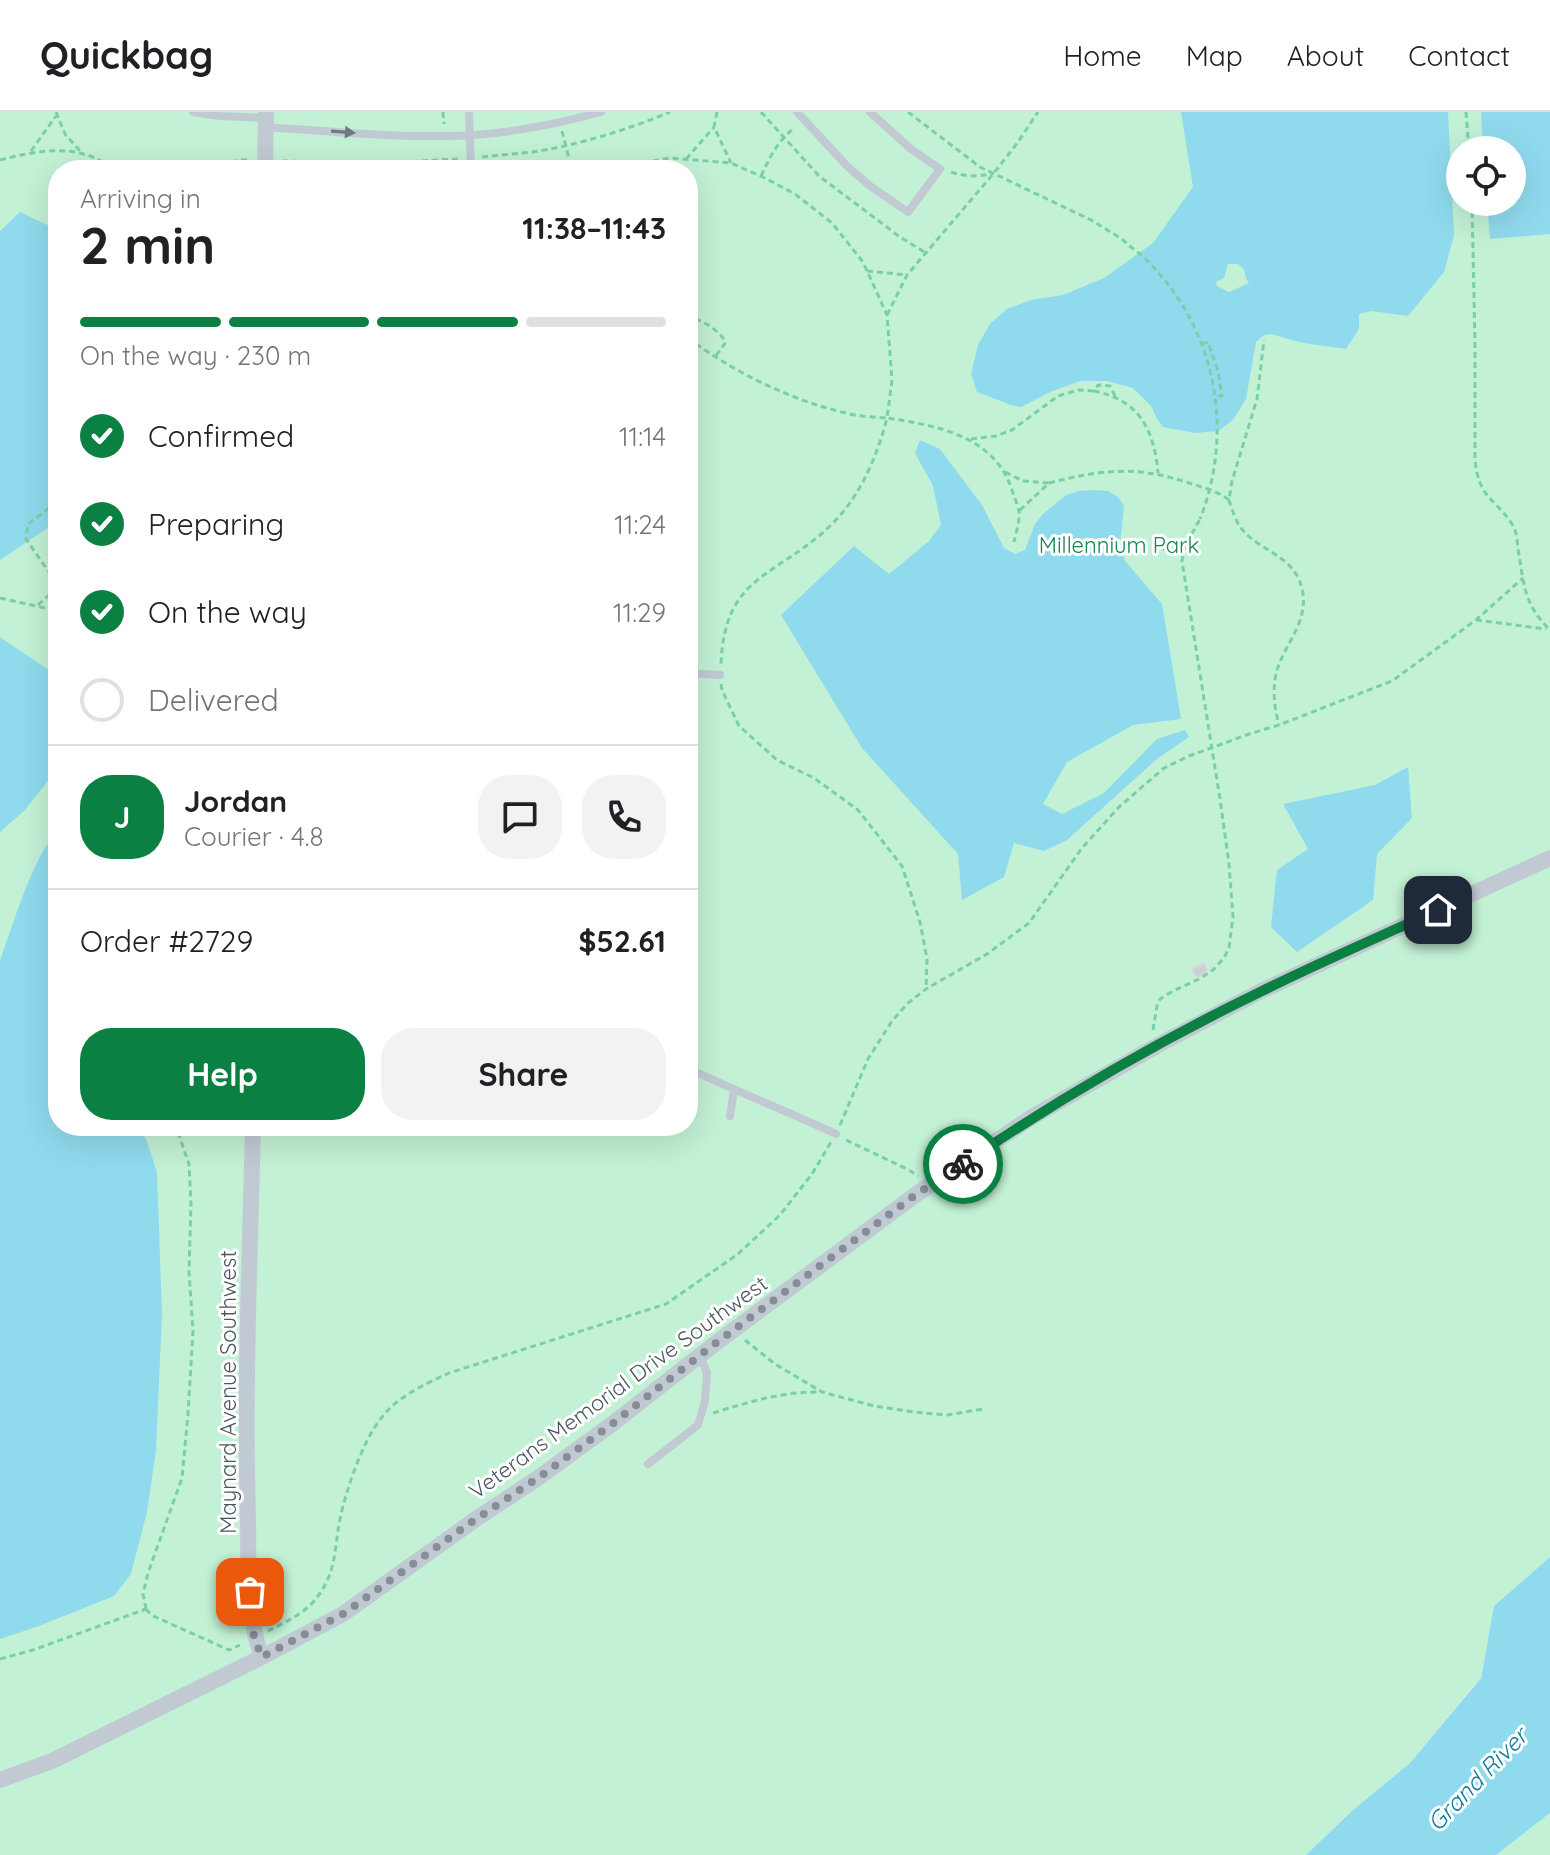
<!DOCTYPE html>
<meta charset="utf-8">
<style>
body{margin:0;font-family:Quicksand,sans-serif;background:#f2f2f2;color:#202124;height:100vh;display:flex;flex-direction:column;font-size:30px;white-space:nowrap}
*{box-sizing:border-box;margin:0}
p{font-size:26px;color:#757577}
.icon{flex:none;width:44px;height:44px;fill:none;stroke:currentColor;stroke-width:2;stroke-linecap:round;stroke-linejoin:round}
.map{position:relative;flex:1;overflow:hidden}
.drawer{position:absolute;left:48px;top:48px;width:650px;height:976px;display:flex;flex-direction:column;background:#fff;border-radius:32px;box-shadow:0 8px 32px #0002}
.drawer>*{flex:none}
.controls{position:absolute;left:1446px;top:24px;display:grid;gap:16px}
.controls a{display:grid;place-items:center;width:80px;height:80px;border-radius:50%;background:#fff;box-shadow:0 8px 32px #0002;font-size:40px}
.pin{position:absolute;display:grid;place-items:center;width:68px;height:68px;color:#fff;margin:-34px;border-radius:16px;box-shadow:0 4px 12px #0006}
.courier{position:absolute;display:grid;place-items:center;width:80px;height:80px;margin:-40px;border:6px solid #0b8043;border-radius:50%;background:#fff;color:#222;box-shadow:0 2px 10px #0007}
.overview em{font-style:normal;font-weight:700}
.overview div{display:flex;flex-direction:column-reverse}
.overview{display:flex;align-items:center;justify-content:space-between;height:136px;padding:0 32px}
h1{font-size:52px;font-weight:700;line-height:60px}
.bar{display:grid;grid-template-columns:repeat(4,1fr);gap:12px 8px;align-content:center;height:96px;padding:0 32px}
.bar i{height:10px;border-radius:6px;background:#e0e0e0}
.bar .on{background:#0b8043}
.bar p{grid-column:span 4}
.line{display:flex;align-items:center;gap:20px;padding:0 32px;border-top:2px solid #e0e0e0}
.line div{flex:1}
.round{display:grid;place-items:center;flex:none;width:84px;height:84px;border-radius:32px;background:#f2f2f2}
ol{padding:0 32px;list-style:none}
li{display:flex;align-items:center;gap:24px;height:88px}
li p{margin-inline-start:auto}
li .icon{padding:8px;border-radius:50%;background:#0b8043;color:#fff;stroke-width:4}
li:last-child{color:#757577}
li i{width:44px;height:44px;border:4px solid #e0e0e0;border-radius:50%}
.button{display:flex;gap:16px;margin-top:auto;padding:16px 32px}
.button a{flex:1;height:92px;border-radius:32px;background:#0b8043;color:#fff;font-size:32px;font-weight:700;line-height:92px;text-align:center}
.button a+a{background:#f2f2f2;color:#202124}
header{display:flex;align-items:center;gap:48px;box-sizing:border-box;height:112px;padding:0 40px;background:#fff;border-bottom:2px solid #e0e0e0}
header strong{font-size:38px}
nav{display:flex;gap:44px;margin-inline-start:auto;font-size:28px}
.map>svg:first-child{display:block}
.green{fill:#c3f1d5;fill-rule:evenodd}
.water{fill:#90daee;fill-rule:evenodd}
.building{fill:#cdcfd5;stroke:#d7d9de;stroke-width:2}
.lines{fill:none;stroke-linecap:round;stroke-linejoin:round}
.path{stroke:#7ad0a6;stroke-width:3;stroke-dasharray:6 4;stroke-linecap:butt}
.service{stroke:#c1cad2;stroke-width:8}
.minor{stroke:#c1cad2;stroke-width:16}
.path-bridge{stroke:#7ad0a6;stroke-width:3;stroke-dasharray:6 4;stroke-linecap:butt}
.oneway{fill:#6e7983}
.done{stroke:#868d94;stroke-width:8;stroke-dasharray:0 14.4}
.route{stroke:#0b8043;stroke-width:10}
.labels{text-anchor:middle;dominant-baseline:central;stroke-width:6;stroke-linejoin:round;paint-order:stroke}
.park-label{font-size:22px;fill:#17864f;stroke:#fff}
.street-label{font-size:22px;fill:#4a5661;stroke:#fff}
.water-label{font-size:24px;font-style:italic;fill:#0c7c9b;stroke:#fff}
</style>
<header>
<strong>Quickbag</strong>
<nav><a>Home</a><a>Map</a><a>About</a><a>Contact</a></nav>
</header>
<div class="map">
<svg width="1550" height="1743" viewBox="0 0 1550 1743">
<rect width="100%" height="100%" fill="#f5f3f3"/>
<path class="green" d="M0,0H1550V1445L1494,1494L1481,1565L1410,1651L1353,1698L1306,1743H0ZM1460,38H1512V90H1460ZM58,58H688V1014H58Z
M1550,1701V1743H1496Z"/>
<path class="water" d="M1181,0H1448L1454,123L1444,160L1408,204L1372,199L1359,202V217L1346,237L1303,231L1271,222L1264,223L1256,230L1246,287L1233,308L1218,319L1195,321L1163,315L1157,307L1151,294L1133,276L1107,269H1080L1050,280L1021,295L1011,293L977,280L971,262L978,233L990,212L1007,197L1031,188L1063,183L1104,166L1153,131L1193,75ZM1228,152H1238L1244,157L1246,166L1249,171L1229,180L1217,174L1216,170L1224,166Z
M1481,0H1550V122L1490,127L1487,90H1512V38H1483Z
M20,100L58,118V409L0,448V119Z
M920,328L940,337L982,393L1004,436L1015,442L1025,438L1035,412L1043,402L1066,383L1079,379L1093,378L1108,379L1118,385L1124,394L1120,433L1125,449L1162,492L1181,607L1133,613L1067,650L1043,692L1062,702L1104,681L1157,627L1185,618L1189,625L1158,646L1067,728L1044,739L1014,731L1004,765L962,788L958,742L862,636L781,503L854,434L889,462L929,429L941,413L933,374L915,341Z
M0,525L50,559L58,562V659L54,661L25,698L0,720Z
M1408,655L1412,706L1377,742L1373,788L1297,840L1271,815L1277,758L1308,737L1283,692L1375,673Z
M58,721V826L56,828L58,836V1014H136L146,1027L157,1060L162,1201L156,1338L147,1400L131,1462L114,1484L39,1514L0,1527V849C10,822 36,734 58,721Z
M1550,1445V1701L1496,1743H1306L1353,1698L1410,1651L1481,1566L1494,1494Z"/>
<path class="building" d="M1204,851L1208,859L1197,866L1192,857Z"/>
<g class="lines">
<path class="path" d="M56,0L65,22L81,40
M443,0L444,12
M717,0L714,15L731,51
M761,0L819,64L900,125L926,141
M908,0L980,55L1091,108L1122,127
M1466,0L1469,38
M562,19L572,58
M31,39L56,4
M482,45C498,43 515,42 532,40C575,34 630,17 670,0
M686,47L714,15
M0,48C39,38 81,30 114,58
M282,49L383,51L458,47
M213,58C225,51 236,47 251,48
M614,58L628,53L671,46L731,51L765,66L795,82L832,111L863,150L887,203L892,268L887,306C939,314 996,324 1013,381C1015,387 1018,394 1019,399C1020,409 1016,421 1014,430
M951,60C967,65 978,65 994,61
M761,64C770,45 777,30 794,16
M1472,90L1475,233V348C1479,387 1494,385 1512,412C1517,419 1517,429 1518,437C1524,471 1523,491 1549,517
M867,159L907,163
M887,203L907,163L994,61L1018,30L1038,0
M688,212L693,206C708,211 717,218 726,230L715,245
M688,226C735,261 792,289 850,302C862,305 875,305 887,306C877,345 860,385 830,414C776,466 724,462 721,553
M1202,232L1208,230L1218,259L1222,284H1216
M1115,284L1110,274L1098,273L1094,279C1139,288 1154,317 1158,361
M971,327L996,324L1012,318L1058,284L1078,278L1094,279
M1005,360L1023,369L1049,371L1019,399
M1049,371C1101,358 1136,353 1189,371C1202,375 1217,379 1229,388L1232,369L1257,287L1264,228
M1229,388C1232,397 1235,408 1241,416C1260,441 1298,443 1303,482C1307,511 1285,532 1277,558C1272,576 1274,594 1279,613
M58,393L55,392L28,412L26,427L58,473
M1153,438L1184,436
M0,486L58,499
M38,493L58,475
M1476,508L1546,517
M721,572L722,578L739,614L777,648L814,666L858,698L902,754L920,810L927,847L926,875
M1153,918L1157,894L1160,887L1173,879L1199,867L1213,858L1224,846L1229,836L1233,805L1229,752L1220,687L1182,449L1184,436L1200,407
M840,1013L868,947L892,909L908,891L926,877L987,842L1029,811L1082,736L1119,695L1164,656L1189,644L1249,622L1279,613L1392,569L1476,508L1523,466
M846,1028L909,1058L918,1064
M745,1228L775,1252L822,1280L874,1294L914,1300L947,1303L983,1297
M713,1301C749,1290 780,1280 818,1280
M146,1497L151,1503L229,1538L240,1533
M146,1497L143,1482L148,1461L182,1366L188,1302L193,1219L189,1160L191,1091L189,1052L176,1014
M268,1519C286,1510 307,1500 318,1484C337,1458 334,1437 340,1407C346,1378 363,1328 382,1305C397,1285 427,1271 449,1261L666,1192L738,1142L780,1103L812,1062L831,1030
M0,1547L33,1538L146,1497"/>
<path class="service" d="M193,0L219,4L266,6
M469,0L471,58
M797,0L847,54L870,74L908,100L940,57L911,37L870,0
M266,15C325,19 385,25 444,24C497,24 550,14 601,0
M688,561L720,563
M688,956C737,980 787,999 836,1022
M730,1004L734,978
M648,1352L698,1313L705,1289L707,1261L700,1244"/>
<path class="minor" d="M265,58L266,0
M253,1014C250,1144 244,1275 248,1406C249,1451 245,1502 262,1545
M0,1668L52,1649L262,1545L343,1502L476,1407L538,1366L612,1312L712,1234L918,1081L1032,1005L1160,932L1261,879L1550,746"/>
<path class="path-bridge" d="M1122,127C1127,132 1131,135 1136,139C1146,146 1154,156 1162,165C1219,232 1232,326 1200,407"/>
</g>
<defs><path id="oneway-solid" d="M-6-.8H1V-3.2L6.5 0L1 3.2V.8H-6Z" transform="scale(2)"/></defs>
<use class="oneway" href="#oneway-solid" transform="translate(343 20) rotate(4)"/>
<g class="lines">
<path class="done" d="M250,1480L254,1526L262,1545L343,1502L476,1407L538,1366L612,1312L712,1234L918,1081L963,1052"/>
<path class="route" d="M963,1052C1057,988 1157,930 1260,880C1318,851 1379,825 1438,798"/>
</g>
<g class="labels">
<g class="park-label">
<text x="1119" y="433">Millennium Park</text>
</g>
<g class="street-label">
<text transform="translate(618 1275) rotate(-36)">Veterans Memorial Drive Southwest</text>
<text transform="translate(228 1280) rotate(-90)">Maynard Avenue Southwest</text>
</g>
<g class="water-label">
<text transform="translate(1477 1667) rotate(-46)">Grand River</text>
</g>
</g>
</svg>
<div class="controls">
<a><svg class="icon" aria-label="locate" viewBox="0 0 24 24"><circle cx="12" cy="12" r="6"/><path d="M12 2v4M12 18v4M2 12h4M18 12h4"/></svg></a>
</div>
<div class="pin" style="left:250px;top:1480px;background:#ea580c"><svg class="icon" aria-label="bag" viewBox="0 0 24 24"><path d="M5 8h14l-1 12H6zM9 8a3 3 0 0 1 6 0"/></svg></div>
<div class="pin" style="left:1438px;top:798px;background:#1f2937"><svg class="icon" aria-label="home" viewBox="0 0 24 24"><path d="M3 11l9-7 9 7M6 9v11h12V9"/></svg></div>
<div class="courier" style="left:963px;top:1052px"><svg class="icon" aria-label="bike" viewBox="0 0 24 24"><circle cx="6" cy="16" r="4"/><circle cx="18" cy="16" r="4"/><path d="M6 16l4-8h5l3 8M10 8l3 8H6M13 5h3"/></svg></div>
<section class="drawer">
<div class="overview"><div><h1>2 min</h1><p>Arriving in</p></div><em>11:38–11:43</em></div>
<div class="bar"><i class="on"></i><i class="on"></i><i class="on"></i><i></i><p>On the way · 230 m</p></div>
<ol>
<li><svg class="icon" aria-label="check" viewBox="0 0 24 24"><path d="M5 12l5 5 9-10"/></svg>Confirmed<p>11:14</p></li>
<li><svg class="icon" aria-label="check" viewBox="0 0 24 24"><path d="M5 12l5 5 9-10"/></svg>Preparing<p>11:24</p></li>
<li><svg class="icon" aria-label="check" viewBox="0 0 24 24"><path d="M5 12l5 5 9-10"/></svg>On the way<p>11:29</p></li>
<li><i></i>Delivered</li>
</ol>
<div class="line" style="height:144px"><b class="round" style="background:#0b8043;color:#fff">J</b><div><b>Jordan</b><p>Courier · 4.8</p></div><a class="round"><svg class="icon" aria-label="chat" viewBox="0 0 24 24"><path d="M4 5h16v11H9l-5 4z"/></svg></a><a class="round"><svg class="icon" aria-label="phone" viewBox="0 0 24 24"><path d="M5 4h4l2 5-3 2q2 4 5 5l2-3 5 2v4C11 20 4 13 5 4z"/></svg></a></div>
<div class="line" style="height:104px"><div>Order #2729</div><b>$52.61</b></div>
<div class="button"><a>Help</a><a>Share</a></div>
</section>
</div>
